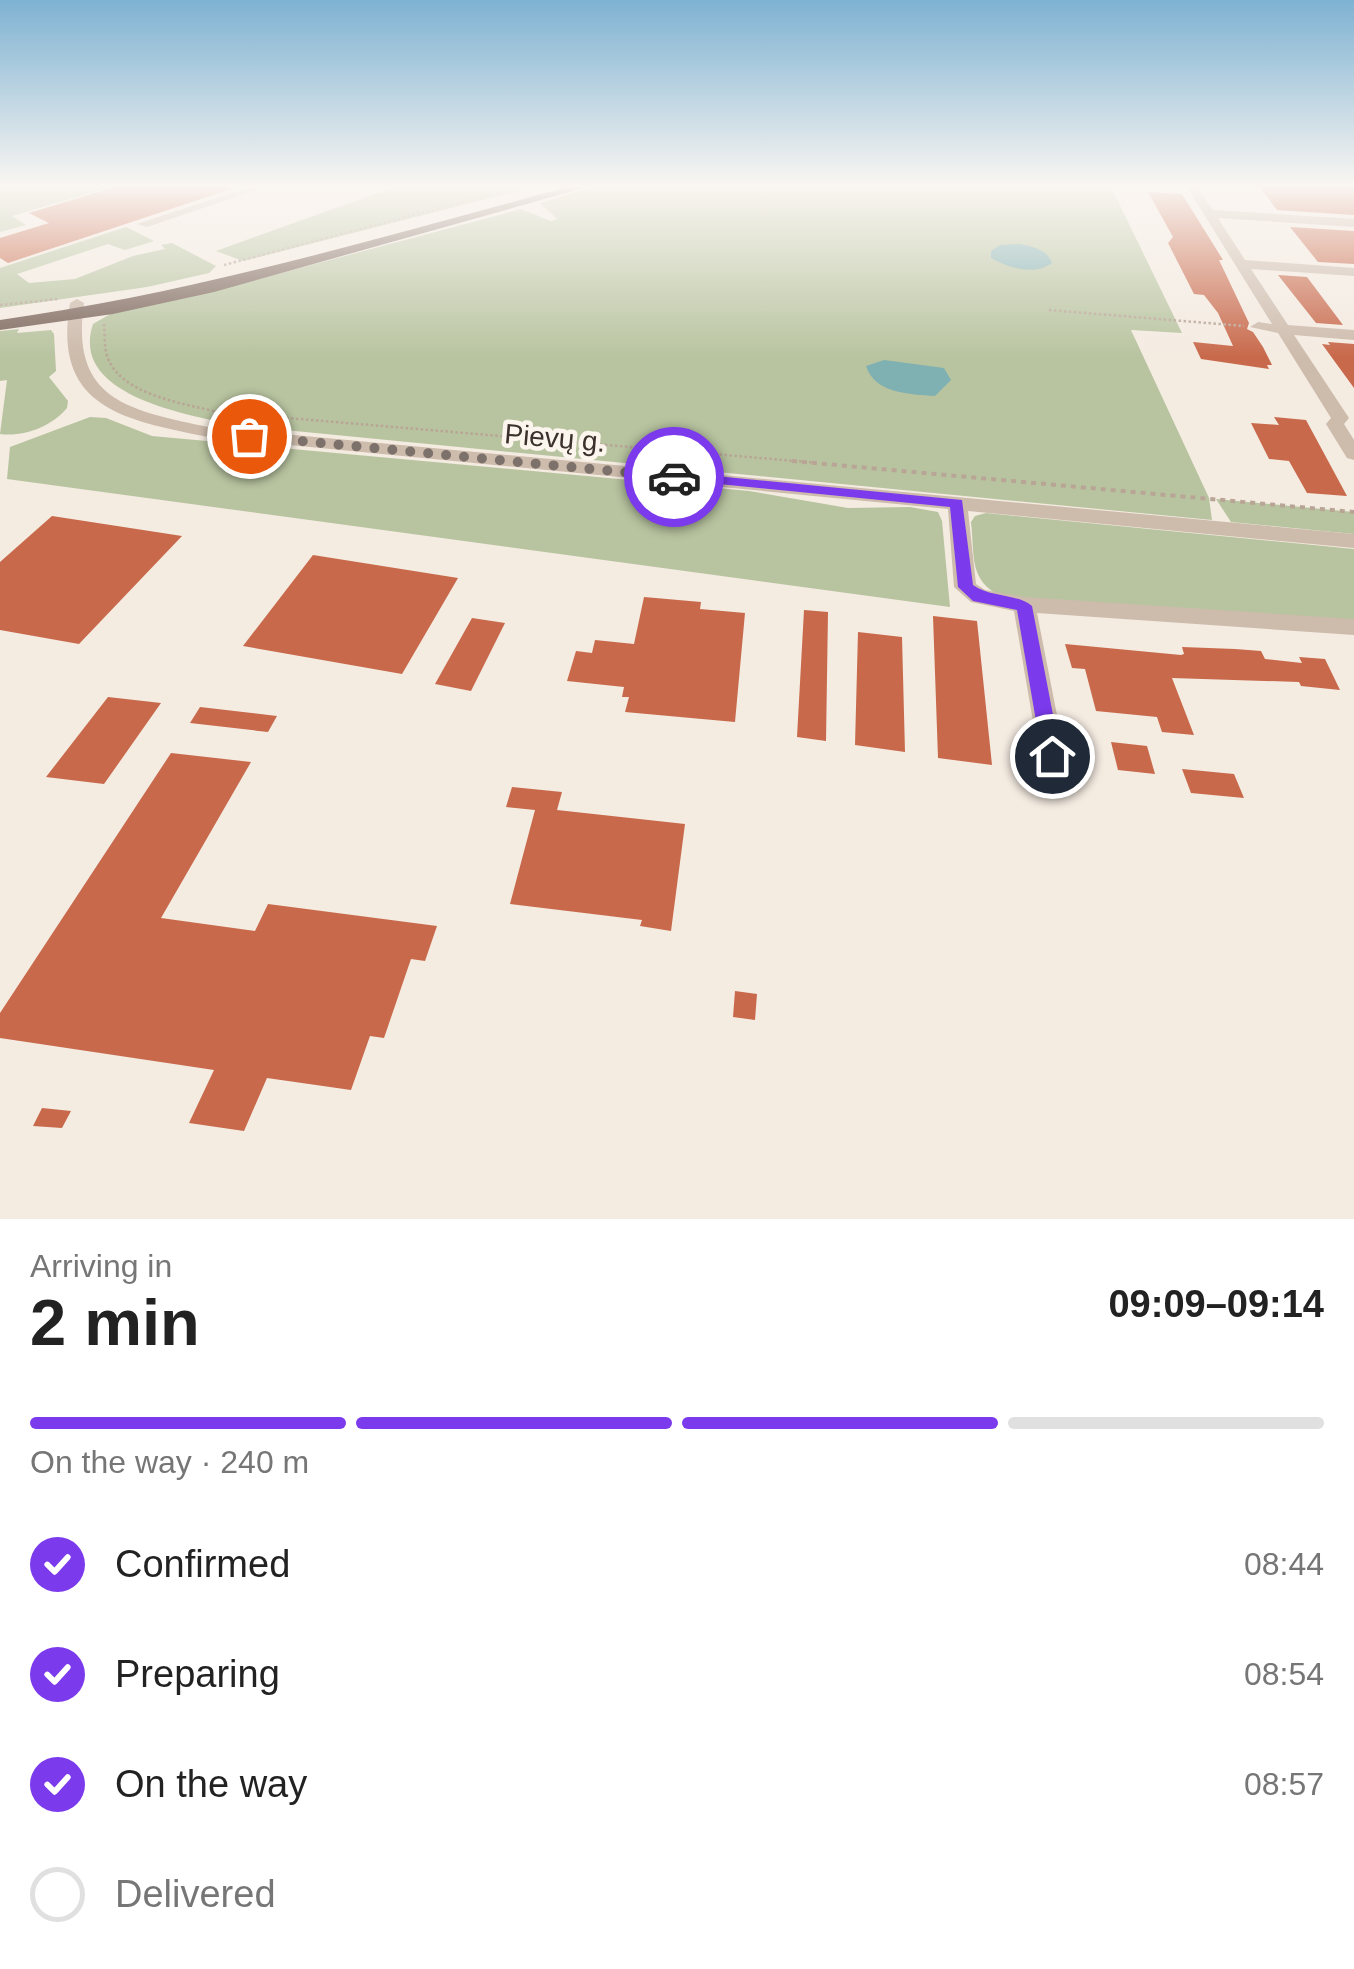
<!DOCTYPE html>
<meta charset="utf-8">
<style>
body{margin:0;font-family:Helvetica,sans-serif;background:#f6f6f6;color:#222;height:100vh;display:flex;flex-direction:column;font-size:38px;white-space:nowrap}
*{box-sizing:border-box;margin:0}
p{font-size:32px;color:#767676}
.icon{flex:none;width:55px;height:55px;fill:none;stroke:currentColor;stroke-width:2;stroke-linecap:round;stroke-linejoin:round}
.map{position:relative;height:1219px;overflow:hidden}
.panel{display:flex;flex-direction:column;background:#fff;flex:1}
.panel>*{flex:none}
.pin{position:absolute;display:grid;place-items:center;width:85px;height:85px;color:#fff;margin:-42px;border:5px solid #fff;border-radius:50%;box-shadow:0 2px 10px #0007}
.courier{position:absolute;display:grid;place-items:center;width:100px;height:100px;margin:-50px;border:8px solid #7c3aed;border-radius:50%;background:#fff;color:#222;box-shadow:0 2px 12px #0007}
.overview em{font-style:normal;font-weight:700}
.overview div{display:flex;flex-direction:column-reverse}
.overview{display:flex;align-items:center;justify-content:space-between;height:170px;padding:0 30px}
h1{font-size:65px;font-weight:700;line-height:75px}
.bar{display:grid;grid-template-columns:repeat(4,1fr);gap:15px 10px;align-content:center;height:120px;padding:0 30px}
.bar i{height:12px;border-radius:8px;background:#e0e0e0}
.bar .selected{background:#7c3aed}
.bar p{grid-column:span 4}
ol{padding:0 30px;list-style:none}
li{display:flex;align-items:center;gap:30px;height:110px}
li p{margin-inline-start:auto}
li .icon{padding:10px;border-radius:50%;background:#7c3aed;color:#fff;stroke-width:4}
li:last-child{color:#767676}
li i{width:55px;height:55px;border:5px solid #e0e0e0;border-radius:50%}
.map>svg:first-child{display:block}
.green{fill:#b8c4a0}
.water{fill:#7fb0b2}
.building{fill:#c8694b}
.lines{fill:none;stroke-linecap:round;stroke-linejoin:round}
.path-far1{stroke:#b9a596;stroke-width:2.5;stroke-dasharray:2.5 2.5;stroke-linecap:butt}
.path{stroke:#b9a596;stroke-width:4;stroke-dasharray:5 5;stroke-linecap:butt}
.minor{fill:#cdbbac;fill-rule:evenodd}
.major{fill:#7d675c;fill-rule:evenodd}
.route{fill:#7c3aed}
.done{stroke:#7c716b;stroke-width:10;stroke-dasharray:0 18}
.labels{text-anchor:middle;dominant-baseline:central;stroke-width:9;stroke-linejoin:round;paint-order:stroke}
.street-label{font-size:28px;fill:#3b302b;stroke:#fbf5ee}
</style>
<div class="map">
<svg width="1354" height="1219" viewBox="0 0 1354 1219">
<rect width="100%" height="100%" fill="#f4ebe1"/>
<path class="green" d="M0,187H111L12,216L26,225L0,232Z
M394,187H534L243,261L216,251Z
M592,187H1111L1182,333L1131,330L1209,498L1212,520L233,425C188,414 69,396 93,324L112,313L225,288L521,209L551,221L557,219L540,203Z
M126,227L154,241L125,250L108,244L17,274L29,283L75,279L133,256L165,249L161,245L172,243L216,266L209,273L147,287L0,308V268Z
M19,329L17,333L51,330L54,334L56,371L49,377L68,401L67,408C51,427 24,437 0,434L7,380L0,381V331Z
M90,417L106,418L152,436L749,491L848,508L910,507L938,512L942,521L950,607L7,479L10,447Z
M1216,499L1354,512V534L1231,522Z
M986,513L1354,549V622L1002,597C968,580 975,556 971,522L975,516Z"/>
<path class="water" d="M1020,244C1033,247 1047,249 1052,263C1034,276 1009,268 991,258V251L1000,245Z
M884,360L944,368L951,380L935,396C910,394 875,394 866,366Z"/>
<path class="building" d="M118,186L237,187L8,263L0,258V238L49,223L29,213Z
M1259,186L1354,187V215L1277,210Z
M1148,192L1182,194L1223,260H1219L1249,323L1247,329L1253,332L1263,347L1272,365H1267L1269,369L1201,359L1193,342L1233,346L1218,313L1204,295L1194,294L1168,243L1173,237Z
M1290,227L1354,231V264L1318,262Z
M1278,275L1307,277L1343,325L1316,323Z
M1328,342L1354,344V388L1322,344L1330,345Z
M1274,417L1306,420L1347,496L1307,493L1289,461L1269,459L1251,423L1279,425Z
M52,516L182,536L79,644L0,630V562Z
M313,555L458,578L402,674L243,646Z
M644,597L701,602L700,609L745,613L735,722L625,712L629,697H622L624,687L567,681L576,651L592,653L595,640L634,644Z
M804,610L828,612L826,741L797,737Z
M933,616L977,621L992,765L938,758Z
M472,618L505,623L471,691L435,684Z
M858,632L902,637L905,752L855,745Z
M1065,644L1181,655L1184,654L1182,647L1235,649L1261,651L1265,659L1302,663L1299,657L1325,659L1340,690L1301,686L1299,682L1172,678L1194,735L1162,732L1157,717L1096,711L1085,669L1072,668Z
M108,697L161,703L104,784L46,777Z
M200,707L277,716L268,732L190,723Z
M1111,742L1147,746L1155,774L1118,770Z
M171,753L251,762L161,918L255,931L268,904L437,926L425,961L411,959L384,1038L370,1036L351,1090L267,1078L244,1131L189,1123L214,1070L0,1038V1013Z
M1182,769L1234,774L1244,798L1191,793Z
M512,787L562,792L557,810L685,824L671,931L640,926L642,920L510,904L535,810L506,807Z
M735,991L757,994L755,1020L733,1017Z
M42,1108L71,1111L62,1128L33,1126Z"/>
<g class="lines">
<path class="path-far1" d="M594,191L609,187
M224,265L519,187
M0,305L58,299
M1049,310L1244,326
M104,324C105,334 104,346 107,356C120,395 183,403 217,412L819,463"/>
<path class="path" d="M792,461L1354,512"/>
<path class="minor" d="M249,187H265L147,227L137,224Z
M1187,187H1197L1213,210L1354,219V227L1218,218L1245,260L1354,268V276L1251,269L1288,325L1354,330V340L1294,335L1349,418L1344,424L1354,440V460L1347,458L1326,424L1331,418L1278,333L1250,327L1258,322L1272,324Z
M77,299L84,303C70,400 128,410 208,427L1354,534V548L968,511L976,584L985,590L1024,597L1354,619V635L1037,613L1065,756L1061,764L1052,767L1043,764L1039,756L1014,611L971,602L954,587L948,509L208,437C124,420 52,408 70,303Z"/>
<path class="major" d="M568,187H587L214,292L113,314L0,330V320C195,293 378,238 568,187Z"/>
</g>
<linearGradient id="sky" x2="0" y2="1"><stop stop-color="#7eb2d2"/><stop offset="0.52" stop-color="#faf6f2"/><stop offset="1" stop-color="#faf6f2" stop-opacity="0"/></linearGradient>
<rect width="1354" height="357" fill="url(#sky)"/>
<path class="route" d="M674,472L962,500L973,585C991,598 1016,593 1032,606L1061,756L1058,761H1045L1042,756L1017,610L973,601L958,587L950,507L669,479V474Z"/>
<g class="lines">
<path class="done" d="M249,436L674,477"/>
</g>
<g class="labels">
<g class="street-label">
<text transform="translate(555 438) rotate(5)">Pievų g.</text>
</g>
</g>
</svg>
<div class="pin" style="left:249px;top:436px;background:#ea580c"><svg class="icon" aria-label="bag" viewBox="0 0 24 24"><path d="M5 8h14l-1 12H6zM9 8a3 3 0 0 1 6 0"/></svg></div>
<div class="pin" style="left:1052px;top:756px;background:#1f2937"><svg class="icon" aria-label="home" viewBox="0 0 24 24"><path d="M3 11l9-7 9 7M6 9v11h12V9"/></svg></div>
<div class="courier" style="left:674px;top:477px"><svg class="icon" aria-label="car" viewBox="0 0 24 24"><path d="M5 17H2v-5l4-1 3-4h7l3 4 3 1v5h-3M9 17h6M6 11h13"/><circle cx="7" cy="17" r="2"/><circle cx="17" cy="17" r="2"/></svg></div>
</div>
<section class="panel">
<div class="overview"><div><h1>2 min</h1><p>Arriving in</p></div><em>09:09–09:14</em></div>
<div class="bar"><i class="selected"></i><i class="selected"></i><i class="selected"></i><i></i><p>On the way · 240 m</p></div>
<ol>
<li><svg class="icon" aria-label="check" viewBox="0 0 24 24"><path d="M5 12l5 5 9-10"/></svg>Confirmed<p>08:44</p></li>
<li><svg class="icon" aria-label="check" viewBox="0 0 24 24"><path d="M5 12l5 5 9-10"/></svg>Preparing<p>08:54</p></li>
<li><svg class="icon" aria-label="check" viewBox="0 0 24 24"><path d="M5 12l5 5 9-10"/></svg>On the way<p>08:57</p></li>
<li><i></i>Delivered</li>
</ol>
</section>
